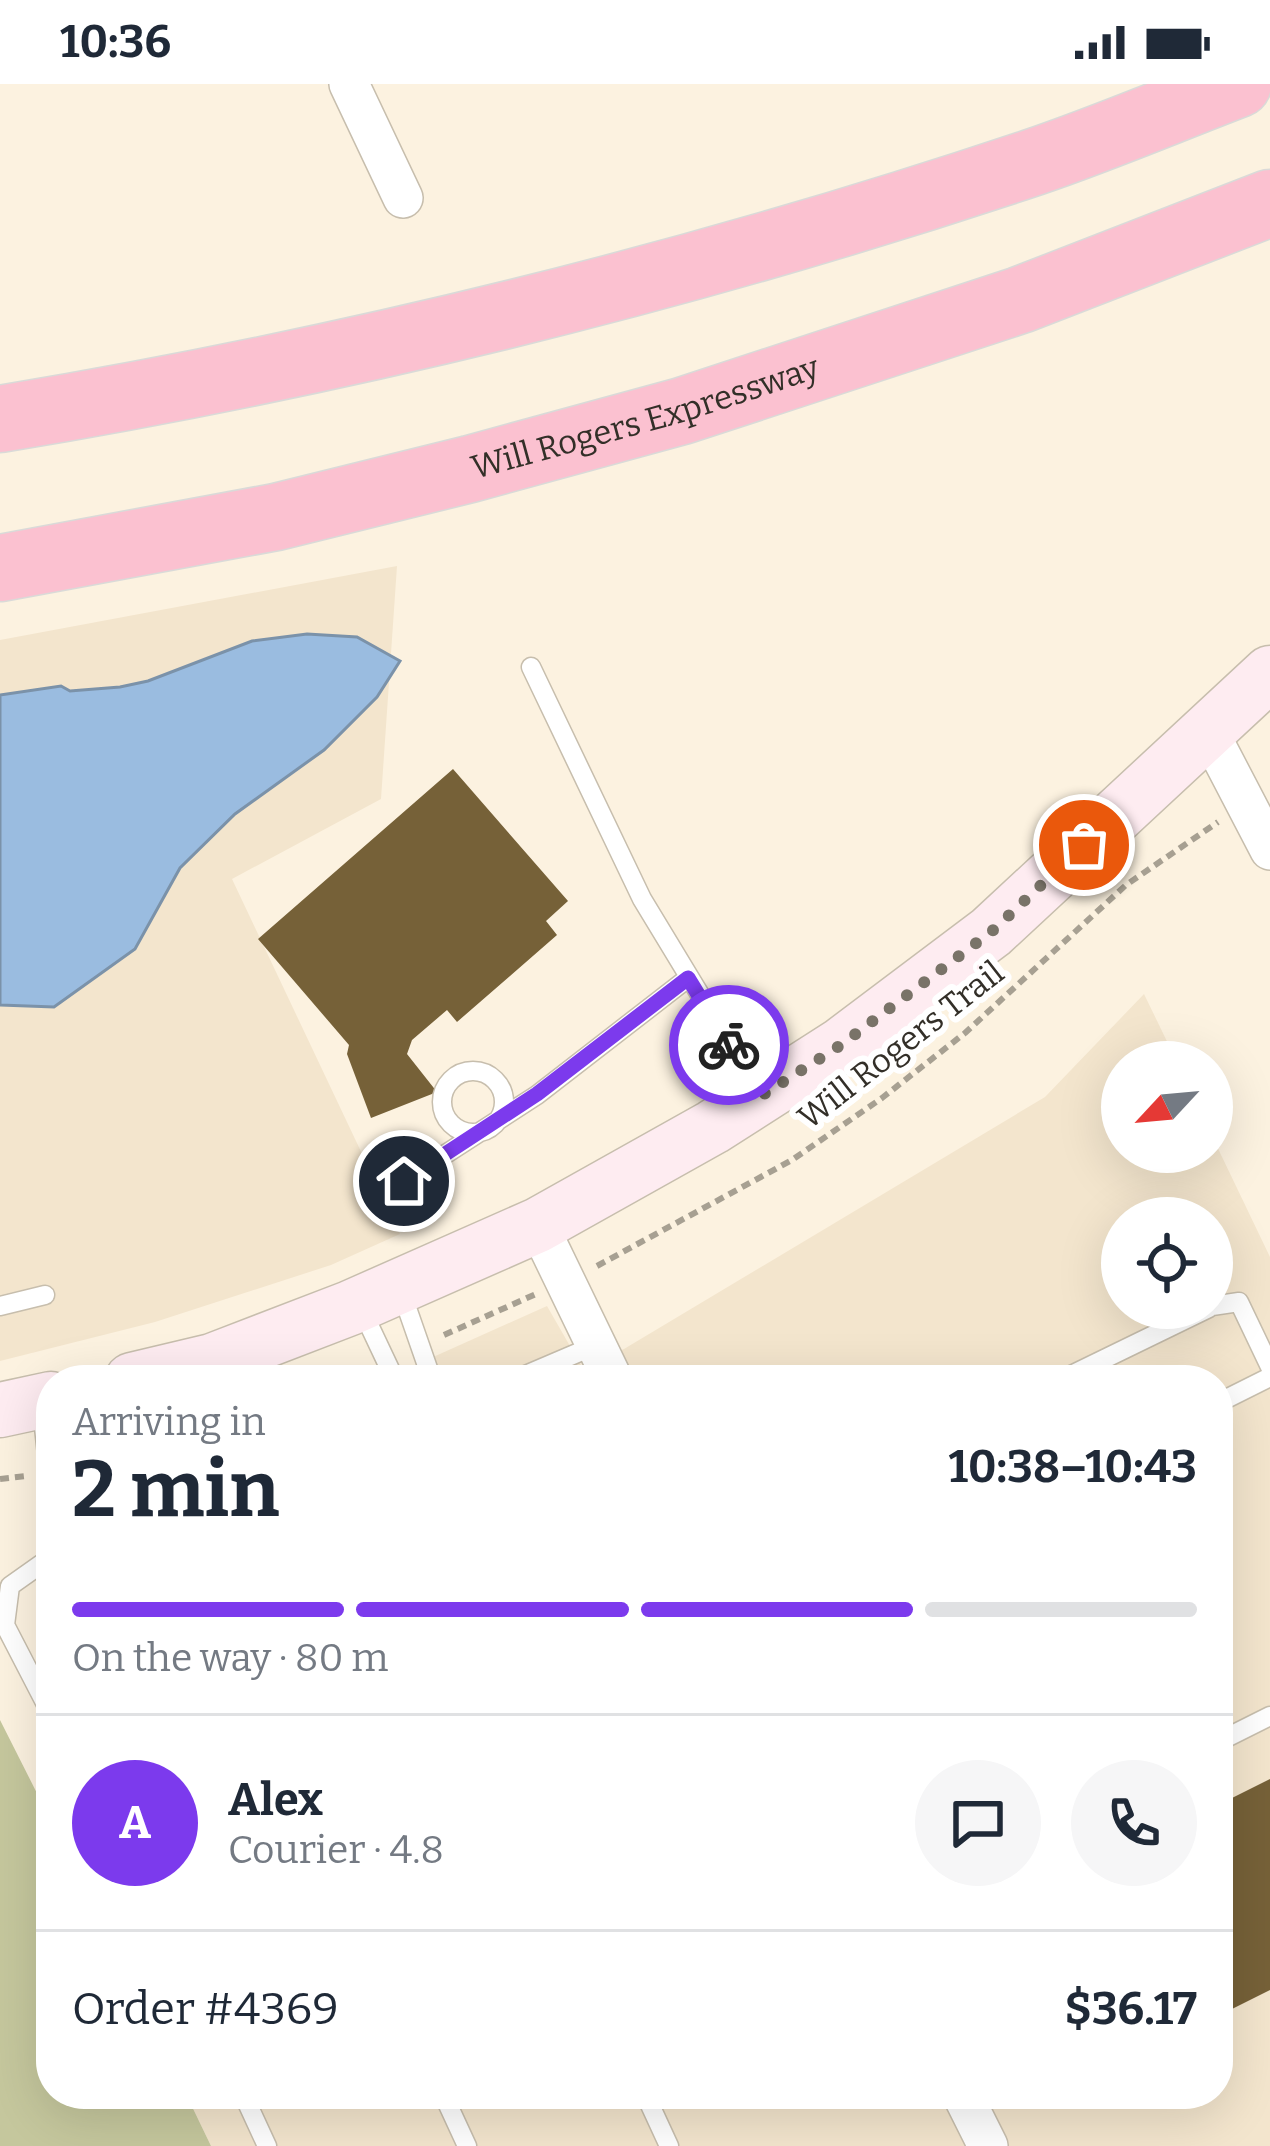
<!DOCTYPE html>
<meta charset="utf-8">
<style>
body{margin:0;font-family:Bitter,serif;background:#f6f6f7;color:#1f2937;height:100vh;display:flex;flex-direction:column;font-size:45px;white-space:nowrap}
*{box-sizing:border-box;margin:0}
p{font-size:39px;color:#747a83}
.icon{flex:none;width:66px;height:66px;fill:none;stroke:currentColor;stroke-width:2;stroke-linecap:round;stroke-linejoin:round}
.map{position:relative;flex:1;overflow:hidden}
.drawer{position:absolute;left:36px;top:1281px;width:1197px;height:744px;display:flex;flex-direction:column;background:#fff;border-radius:48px;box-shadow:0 12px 48px #0002}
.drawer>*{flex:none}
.needle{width:78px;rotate:244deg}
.tools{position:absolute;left:1101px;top:957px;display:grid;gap:24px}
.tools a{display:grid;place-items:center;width:132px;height:132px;border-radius:50%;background:#fff;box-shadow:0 12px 48px #0002;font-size:60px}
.pin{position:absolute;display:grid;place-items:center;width:102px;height:102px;color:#fff;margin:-51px;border:6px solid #fff;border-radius:50%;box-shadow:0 3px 12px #0007}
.courier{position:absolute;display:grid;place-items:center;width:120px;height:120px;margin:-60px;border:9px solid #7c3aed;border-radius:50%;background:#fff;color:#222;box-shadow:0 3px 15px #0007}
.overview em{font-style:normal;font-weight:700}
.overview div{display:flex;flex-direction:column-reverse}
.overview{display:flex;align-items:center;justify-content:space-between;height:204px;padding:0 36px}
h1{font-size:78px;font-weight:700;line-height:90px}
.bar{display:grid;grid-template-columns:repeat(4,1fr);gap:18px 12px;align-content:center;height:144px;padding:0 36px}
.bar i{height:15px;border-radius:9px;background:#e0e1e3}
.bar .active{background:#7c3aed}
.bar p{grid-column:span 4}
.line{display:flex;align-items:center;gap:30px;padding:0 36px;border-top:3px solid #e0e1e3}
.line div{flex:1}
.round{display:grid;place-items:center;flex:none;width:126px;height:126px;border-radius:63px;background:#f6f6f7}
.status{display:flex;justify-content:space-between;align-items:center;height:84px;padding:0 60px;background:#fff;direction:ltr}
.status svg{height:33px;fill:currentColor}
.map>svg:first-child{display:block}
.built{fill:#f3e5cd;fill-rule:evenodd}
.green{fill:#c5c79d}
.water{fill:#9abce0;stroke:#7b92a9;stroke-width:3}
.building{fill:#766138}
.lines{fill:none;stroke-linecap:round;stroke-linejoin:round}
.lane-casing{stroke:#c7bead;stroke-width:21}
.street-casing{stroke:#c7bead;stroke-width:42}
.secondary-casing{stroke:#c7bead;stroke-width:57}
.highway-casing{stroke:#dadad8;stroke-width:69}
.path{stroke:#a7a092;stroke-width:6;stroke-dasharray:9 6;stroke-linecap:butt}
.lane{stroke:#fff;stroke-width:18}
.street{stroke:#fff;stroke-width:39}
.secondary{stroke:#feecf1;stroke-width:54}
.highway{stroke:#fbc1d0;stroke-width:66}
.done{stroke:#797368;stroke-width:12;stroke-dasharray:0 21.6}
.route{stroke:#7c3aed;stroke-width:15}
.labels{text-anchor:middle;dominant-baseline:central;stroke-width:12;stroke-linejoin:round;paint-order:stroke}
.street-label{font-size:33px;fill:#332f28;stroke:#fff}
</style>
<div class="status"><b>10:36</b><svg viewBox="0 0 49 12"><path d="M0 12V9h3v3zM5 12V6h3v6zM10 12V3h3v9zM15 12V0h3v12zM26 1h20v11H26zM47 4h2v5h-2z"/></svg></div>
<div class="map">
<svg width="1270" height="2062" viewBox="0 0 1270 2062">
<rect width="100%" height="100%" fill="#fcf2e0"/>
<path class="built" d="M397,482L381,715L232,795L400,1150L331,1181L155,1238L0,1277V556Z
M1144,910L1177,978H1122V1068H1212V1052L1270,1173V2062H211L186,2010H1218V1296H406L402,1287L547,1222L582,1283L624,1265L1045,1013ZM1122,1134H1212V1224H1122Z"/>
<path class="green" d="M0,1636L51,1737V2010H186L211,2062H0Z"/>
<path class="water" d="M307,550L357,553L400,577L377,613L324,666L235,730L180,784L135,865L54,923L0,921V611L61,602L70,607L120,603L148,597L252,557Z"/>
<path class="building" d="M453,685L568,817L546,837L557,851L457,938L447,926L412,956L407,970L437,1008L371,1034L347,970L349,961L258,855Z
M1270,1695V1906L1222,1930L1218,1921V1721Z"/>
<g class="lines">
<defs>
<path id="lane" d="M531,583L642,815L759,1008
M442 1018a31 31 0 1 1 62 0a31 31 0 1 1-62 0Z
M404,1097L537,1011L688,894
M400,1204L432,1296
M0,1222L45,1211
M1212,1222L1239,1218L1270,1283
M361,1224L395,1296
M514,1296L596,1261
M1061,1296L1209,1224
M1218,1319L1270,1293
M42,1324L51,1409
M51,1473L10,1502L5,1541L51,1630
M1218,1658L1270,1632
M243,2010L267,2062
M443,2010L467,2062
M645,2010L669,2062"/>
<path id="street" d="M349,0L403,114
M1207,645L1270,766
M538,1141L613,1296
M962,2010L988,2062"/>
<path id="secondary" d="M132,1296L212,1277L350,1224L538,1141L713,1043L841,961L991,848L1270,589
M0,1326L51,1315"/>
<g id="highway">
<path d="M0,335C350,277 697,191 1034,78C1102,55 1170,26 1238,0"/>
<path id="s1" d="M0,484L276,433L470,385L682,327L1020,216L1270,119"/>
</g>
</defs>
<use href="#lane" class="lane-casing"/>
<use href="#street" class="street-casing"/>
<use href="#secondary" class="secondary-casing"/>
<use href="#highway" class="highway-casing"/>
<path class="path" d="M597,1182L792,1076L882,1014L965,949L1126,801L1218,738
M444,1251L536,1210
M349,1296L367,1287
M0,1395L26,1392"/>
<use href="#lane" class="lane"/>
<use href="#street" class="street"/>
<use href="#secondary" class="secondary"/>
<use href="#highway" class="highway"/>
</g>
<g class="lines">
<path class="done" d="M729,961L761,1012L841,961L991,848L1084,761"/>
<path class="route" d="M404,1097L537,1010L688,894L729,961"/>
</g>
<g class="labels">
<g class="street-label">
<text stroke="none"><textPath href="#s1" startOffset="663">Will Rogers Expressway</textPath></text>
<text transform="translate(901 961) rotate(-38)">Will Rogers Trail</text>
</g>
</g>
</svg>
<div class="tools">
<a><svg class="needle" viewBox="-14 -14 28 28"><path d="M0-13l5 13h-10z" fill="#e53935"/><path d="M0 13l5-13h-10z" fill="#747a83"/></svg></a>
<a><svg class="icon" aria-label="locate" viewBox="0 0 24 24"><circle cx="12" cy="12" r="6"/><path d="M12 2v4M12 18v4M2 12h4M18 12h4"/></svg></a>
</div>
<div class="pin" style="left:1084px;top:761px;background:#ea580c"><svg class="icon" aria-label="bag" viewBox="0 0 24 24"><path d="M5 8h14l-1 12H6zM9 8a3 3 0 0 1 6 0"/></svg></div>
<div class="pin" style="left:404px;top:1097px;background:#1f2937"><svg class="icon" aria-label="home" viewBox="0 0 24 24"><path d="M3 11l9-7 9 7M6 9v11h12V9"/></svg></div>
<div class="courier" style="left:729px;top:961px"><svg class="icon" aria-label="bike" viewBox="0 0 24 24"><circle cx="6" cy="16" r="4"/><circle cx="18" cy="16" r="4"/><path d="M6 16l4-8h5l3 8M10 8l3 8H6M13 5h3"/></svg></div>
<section class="drawer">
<div class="overview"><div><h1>2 min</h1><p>Arriving in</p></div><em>10:38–10:43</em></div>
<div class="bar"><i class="active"></i><i class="active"></i><i class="active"></i><i></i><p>On the way · 80 m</p></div>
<div class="line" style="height:216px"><b class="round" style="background:#7c3aed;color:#fff">A</b><div><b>Alex</b><p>Courier · 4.8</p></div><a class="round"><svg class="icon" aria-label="chat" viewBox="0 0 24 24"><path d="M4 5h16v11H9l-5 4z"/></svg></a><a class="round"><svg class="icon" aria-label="phone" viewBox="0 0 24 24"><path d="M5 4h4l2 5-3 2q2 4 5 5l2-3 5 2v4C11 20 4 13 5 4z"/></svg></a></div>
<div class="line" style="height:156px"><div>Order #4369</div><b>$36.17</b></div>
</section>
</div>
